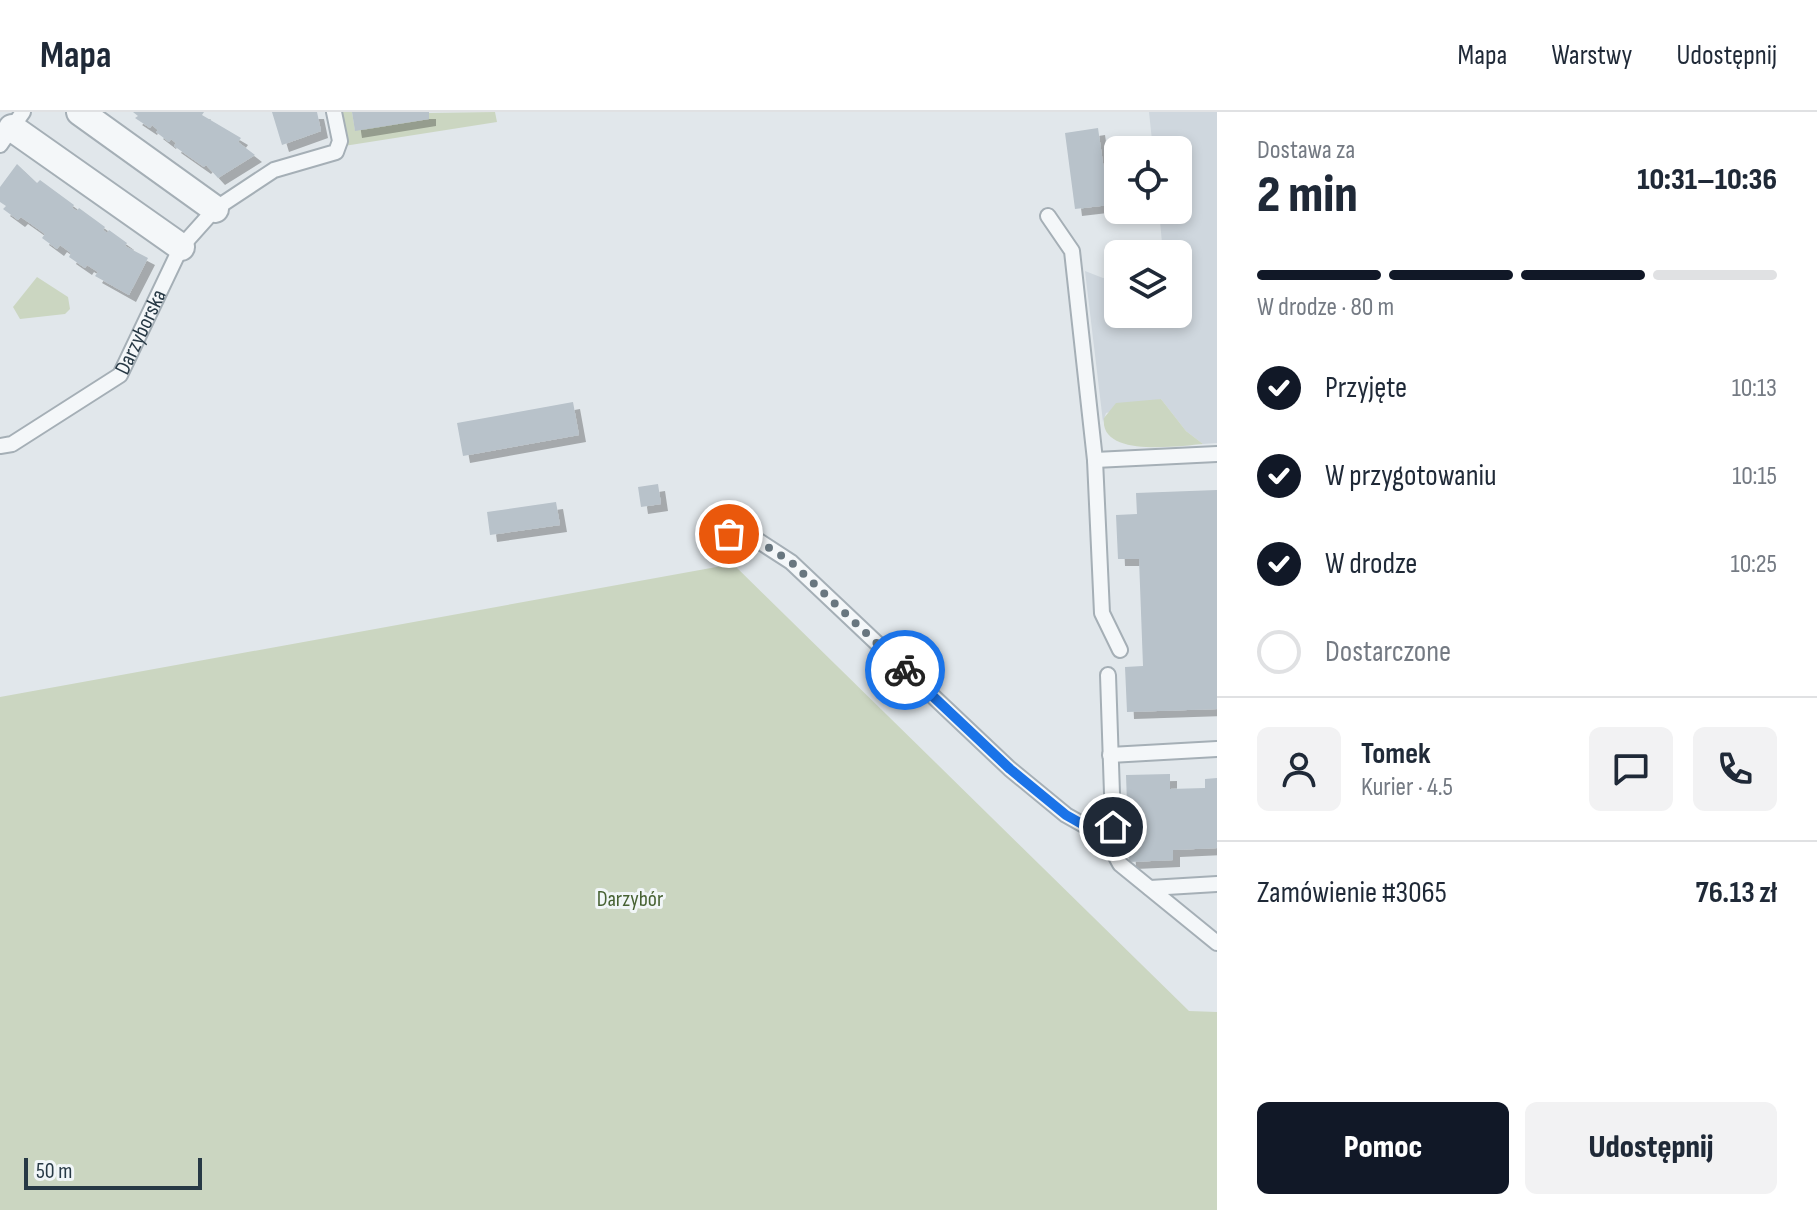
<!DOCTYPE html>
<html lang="pl">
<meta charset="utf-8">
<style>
body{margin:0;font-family:"Sofia Sans Condensed",sans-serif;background:#f2f2f3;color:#1f2937;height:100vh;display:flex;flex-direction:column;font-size:30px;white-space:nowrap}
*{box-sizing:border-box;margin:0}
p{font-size:26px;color:#747a83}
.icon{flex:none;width:44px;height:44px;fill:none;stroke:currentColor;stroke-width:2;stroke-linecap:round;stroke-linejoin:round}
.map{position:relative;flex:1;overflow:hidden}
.panel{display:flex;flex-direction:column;background:#fff;width:600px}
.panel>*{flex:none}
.controls{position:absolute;left:1104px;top:24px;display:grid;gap:16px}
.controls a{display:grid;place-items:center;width:88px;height:88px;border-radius:12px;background:#fff;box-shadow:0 4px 12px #0003;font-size:40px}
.scale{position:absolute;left:24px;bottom:20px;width:178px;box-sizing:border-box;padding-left:8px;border:4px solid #273945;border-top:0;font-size:22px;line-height:28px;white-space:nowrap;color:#273945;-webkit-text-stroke:6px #f1f6f8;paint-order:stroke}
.pin{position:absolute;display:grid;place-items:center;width:68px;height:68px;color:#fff;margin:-34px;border:4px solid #fff;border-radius:50%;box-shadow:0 2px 8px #0007}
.courier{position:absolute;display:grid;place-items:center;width:80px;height:80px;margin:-40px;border:6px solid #1a73e8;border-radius:50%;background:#fff;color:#222;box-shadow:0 2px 10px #0007}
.head em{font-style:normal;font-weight:800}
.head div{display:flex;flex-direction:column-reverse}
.head{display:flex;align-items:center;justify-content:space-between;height:136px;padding:0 40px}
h1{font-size:52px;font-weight:800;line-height:60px}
.bar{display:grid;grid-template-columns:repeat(4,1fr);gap:12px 8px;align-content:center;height:96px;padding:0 40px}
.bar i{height:10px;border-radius:6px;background:#e0e1e3}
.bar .selected{background:#111827}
.bar p{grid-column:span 4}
.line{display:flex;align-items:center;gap:20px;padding:0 40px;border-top:2px solid #e0e1e3}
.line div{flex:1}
.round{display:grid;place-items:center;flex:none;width:84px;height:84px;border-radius:12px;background:#f2f2f3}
ol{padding:0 40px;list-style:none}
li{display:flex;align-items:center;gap:24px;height:88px}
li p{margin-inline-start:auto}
li .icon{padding:8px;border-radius:50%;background:#111827;color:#fff;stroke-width:4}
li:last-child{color:#747a83}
li i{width:44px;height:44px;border:4px solid #e0e1e3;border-radius:50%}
.action{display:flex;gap:16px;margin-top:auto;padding:16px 40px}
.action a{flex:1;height:92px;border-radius:12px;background:#111827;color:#fff;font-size:32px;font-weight:800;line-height:92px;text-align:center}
.action a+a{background:#f2f2f3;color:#1f2937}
header{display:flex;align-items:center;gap:48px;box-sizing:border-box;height:112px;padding:0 40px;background:#fff;border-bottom:2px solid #e0e1e3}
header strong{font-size:38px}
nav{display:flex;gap:44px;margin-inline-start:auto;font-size:28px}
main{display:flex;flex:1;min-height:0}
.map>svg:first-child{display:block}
.built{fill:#cfd7de}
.green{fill:#cbd6c1}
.building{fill:#b8c2ca;filter:url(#shadow)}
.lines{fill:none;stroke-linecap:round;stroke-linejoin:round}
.service-casing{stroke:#a5afb6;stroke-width:18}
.minor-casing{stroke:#a5afb6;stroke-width:30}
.service{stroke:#f4f7f9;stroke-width:14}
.minor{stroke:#f4f7f9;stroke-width:26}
.done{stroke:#68767f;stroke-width:8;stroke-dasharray:0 14.4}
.route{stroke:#1a73e8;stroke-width:10}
.labels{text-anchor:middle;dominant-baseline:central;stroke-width:6;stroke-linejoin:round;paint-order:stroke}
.street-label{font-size:22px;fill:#273945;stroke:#f1f6f8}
.park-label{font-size:22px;fill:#476233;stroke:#f1f6f8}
</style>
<header>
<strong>Mapa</strong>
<nav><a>Mapa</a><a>Warstwy</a><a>Udostępnij</a></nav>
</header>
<main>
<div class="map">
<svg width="1217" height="1098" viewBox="0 0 1217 1098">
<defs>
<filter id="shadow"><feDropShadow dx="7" dy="7" stdDeviation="0" flood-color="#0004"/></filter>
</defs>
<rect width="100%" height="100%" fill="#e1e7eb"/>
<path class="built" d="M1149,0H1217V331L1203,332L1186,319L1161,287L1106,301L1103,310L1085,159L1103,166L1118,164V202H1178V142H1163L1159,98H1178V38H1153Z"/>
<path class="green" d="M338,0H352L355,18L429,7V1L495,0L497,10L344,34Z
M37,165L68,185L70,197L65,202L20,207L13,195Z
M1161,287L1186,319L1203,332C1179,334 1099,346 1104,306L1116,291Z
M733,452L1189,899L1217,900V1098H0V585Z"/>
<path class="building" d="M133,0H204L202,3L241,26L238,30L255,43L218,66L206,53L204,55L174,34L176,31L171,27L169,30L156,20L158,18L152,13L150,16L135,6L138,4Z
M272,0H317L321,19L282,33Z
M352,0H429V7L355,19Z
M1098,16L1109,93L1075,97L1065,21Z
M17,52L37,71L40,68L74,93L72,96L77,99L79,96L105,115L103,118L107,121L109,118L127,131L125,134L148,146L129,183L95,164L98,160L87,153L85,156L69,145L71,141L60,133L57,137L42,126L45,122L21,105L18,108L3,97L6,94L0,90V75Z
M573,290L579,323L463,344L457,311Z
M658,372L661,392L641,395L638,375Z
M1217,378V597L1127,600L1125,555L1143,554L1139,447H1118L1116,403L1137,402L1136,381Z
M556,390L560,413L490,423L487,400Z
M1170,662V677L1205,676V667L1217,666V736L1173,738V748L1129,750L1126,663Z"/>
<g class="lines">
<defs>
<g id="service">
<path d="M0,33L23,0"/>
<path d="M1048,104L1072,139L1095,348L1102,501L1120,538"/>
<path id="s1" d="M0,334L12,332L120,263L181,135L215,97L274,58L336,40L340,29L334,0"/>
<path d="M1095,348L1217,342"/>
<path d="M729,422L754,426L791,450L1010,657L1066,703L1089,716L1113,715"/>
<path d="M1108,563L1114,741L1120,752L1217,831"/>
<path d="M1110,643L1217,637"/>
<path d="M1150,776L1217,772"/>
</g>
<path id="minor" d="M80,0L215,97
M12,16L181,135"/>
</defs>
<use href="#service" class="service-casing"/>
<use href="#minor" class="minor-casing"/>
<use href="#service" class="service"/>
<use href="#minor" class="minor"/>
</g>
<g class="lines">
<path class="done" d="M729,422L754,426L791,450L905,558"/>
<path class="route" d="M905,558L1010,657L1066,703L1089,716L1113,715"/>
</g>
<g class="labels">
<g class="street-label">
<text stroke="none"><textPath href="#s1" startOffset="188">Darzyborska</textPath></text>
</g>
<g class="park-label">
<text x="630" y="787">Darzybór</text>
</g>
</g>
</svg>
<div class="controls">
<a><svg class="icon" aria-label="locate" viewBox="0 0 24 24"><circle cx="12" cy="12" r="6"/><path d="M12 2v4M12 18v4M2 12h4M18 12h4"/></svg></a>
<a><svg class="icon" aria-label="layers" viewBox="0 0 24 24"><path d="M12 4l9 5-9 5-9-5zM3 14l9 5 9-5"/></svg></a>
</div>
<div class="scale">50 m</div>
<div class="pin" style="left:729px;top:422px;background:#ea580c"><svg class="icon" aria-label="bag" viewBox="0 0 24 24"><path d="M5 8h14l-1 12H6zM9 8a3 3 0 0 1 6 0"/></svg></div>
<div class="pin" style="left:1113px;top:715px;background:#1f2937"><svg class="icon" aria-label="home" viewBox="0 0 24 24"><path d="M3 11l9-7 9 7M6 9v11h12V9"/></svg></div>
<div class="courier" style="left:905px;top:558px"><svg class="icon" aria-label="bike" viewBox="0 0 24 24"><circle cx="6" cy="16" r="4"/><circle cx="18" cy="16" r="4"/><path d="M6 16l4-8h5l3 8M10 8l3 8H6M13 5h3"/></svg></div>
</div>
<section class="panel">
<div class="head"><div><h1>2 min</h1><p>Dostawa za</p></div><em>10:31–10:36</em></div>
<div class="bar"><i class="selected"></i><i class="selected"></i><i class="selected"></i><i></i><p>W drodze · 80 m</p></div>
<ol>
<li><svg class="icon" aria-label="check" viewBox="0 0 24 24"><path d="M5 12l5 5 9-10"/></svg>Przyjęte<p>10:13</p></li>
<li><svg class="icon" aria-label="check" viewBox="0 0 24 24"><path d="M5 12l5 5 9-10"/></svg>W przygotowaniu<p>10:15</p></li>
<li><svg class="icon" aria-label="check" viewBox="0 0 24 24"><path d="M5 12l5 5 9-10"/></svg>W drodze<p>10:25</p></li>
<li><i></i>Dostarczone</li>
</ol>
<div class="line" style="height:144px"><a class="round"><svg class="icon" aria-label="person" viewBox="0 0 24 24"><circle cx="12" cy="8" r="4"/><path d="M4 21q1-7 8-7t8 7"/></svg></a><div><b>Tomek</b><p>Kurier · 4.5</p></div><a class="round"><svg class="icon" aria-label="chat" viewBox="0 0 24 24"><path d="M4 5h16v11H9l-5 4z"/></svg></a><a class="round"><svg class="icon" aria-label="phone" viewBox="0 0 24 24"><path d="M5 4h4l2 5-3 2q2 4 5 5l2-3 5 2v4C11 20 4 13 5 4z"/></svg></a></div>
<div class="line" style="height:104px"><div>Zamówienie #3065</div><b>76.13 zł</b></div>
<div class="action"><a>Pomoc</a><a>Udostępnij</a></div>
</section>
</main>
